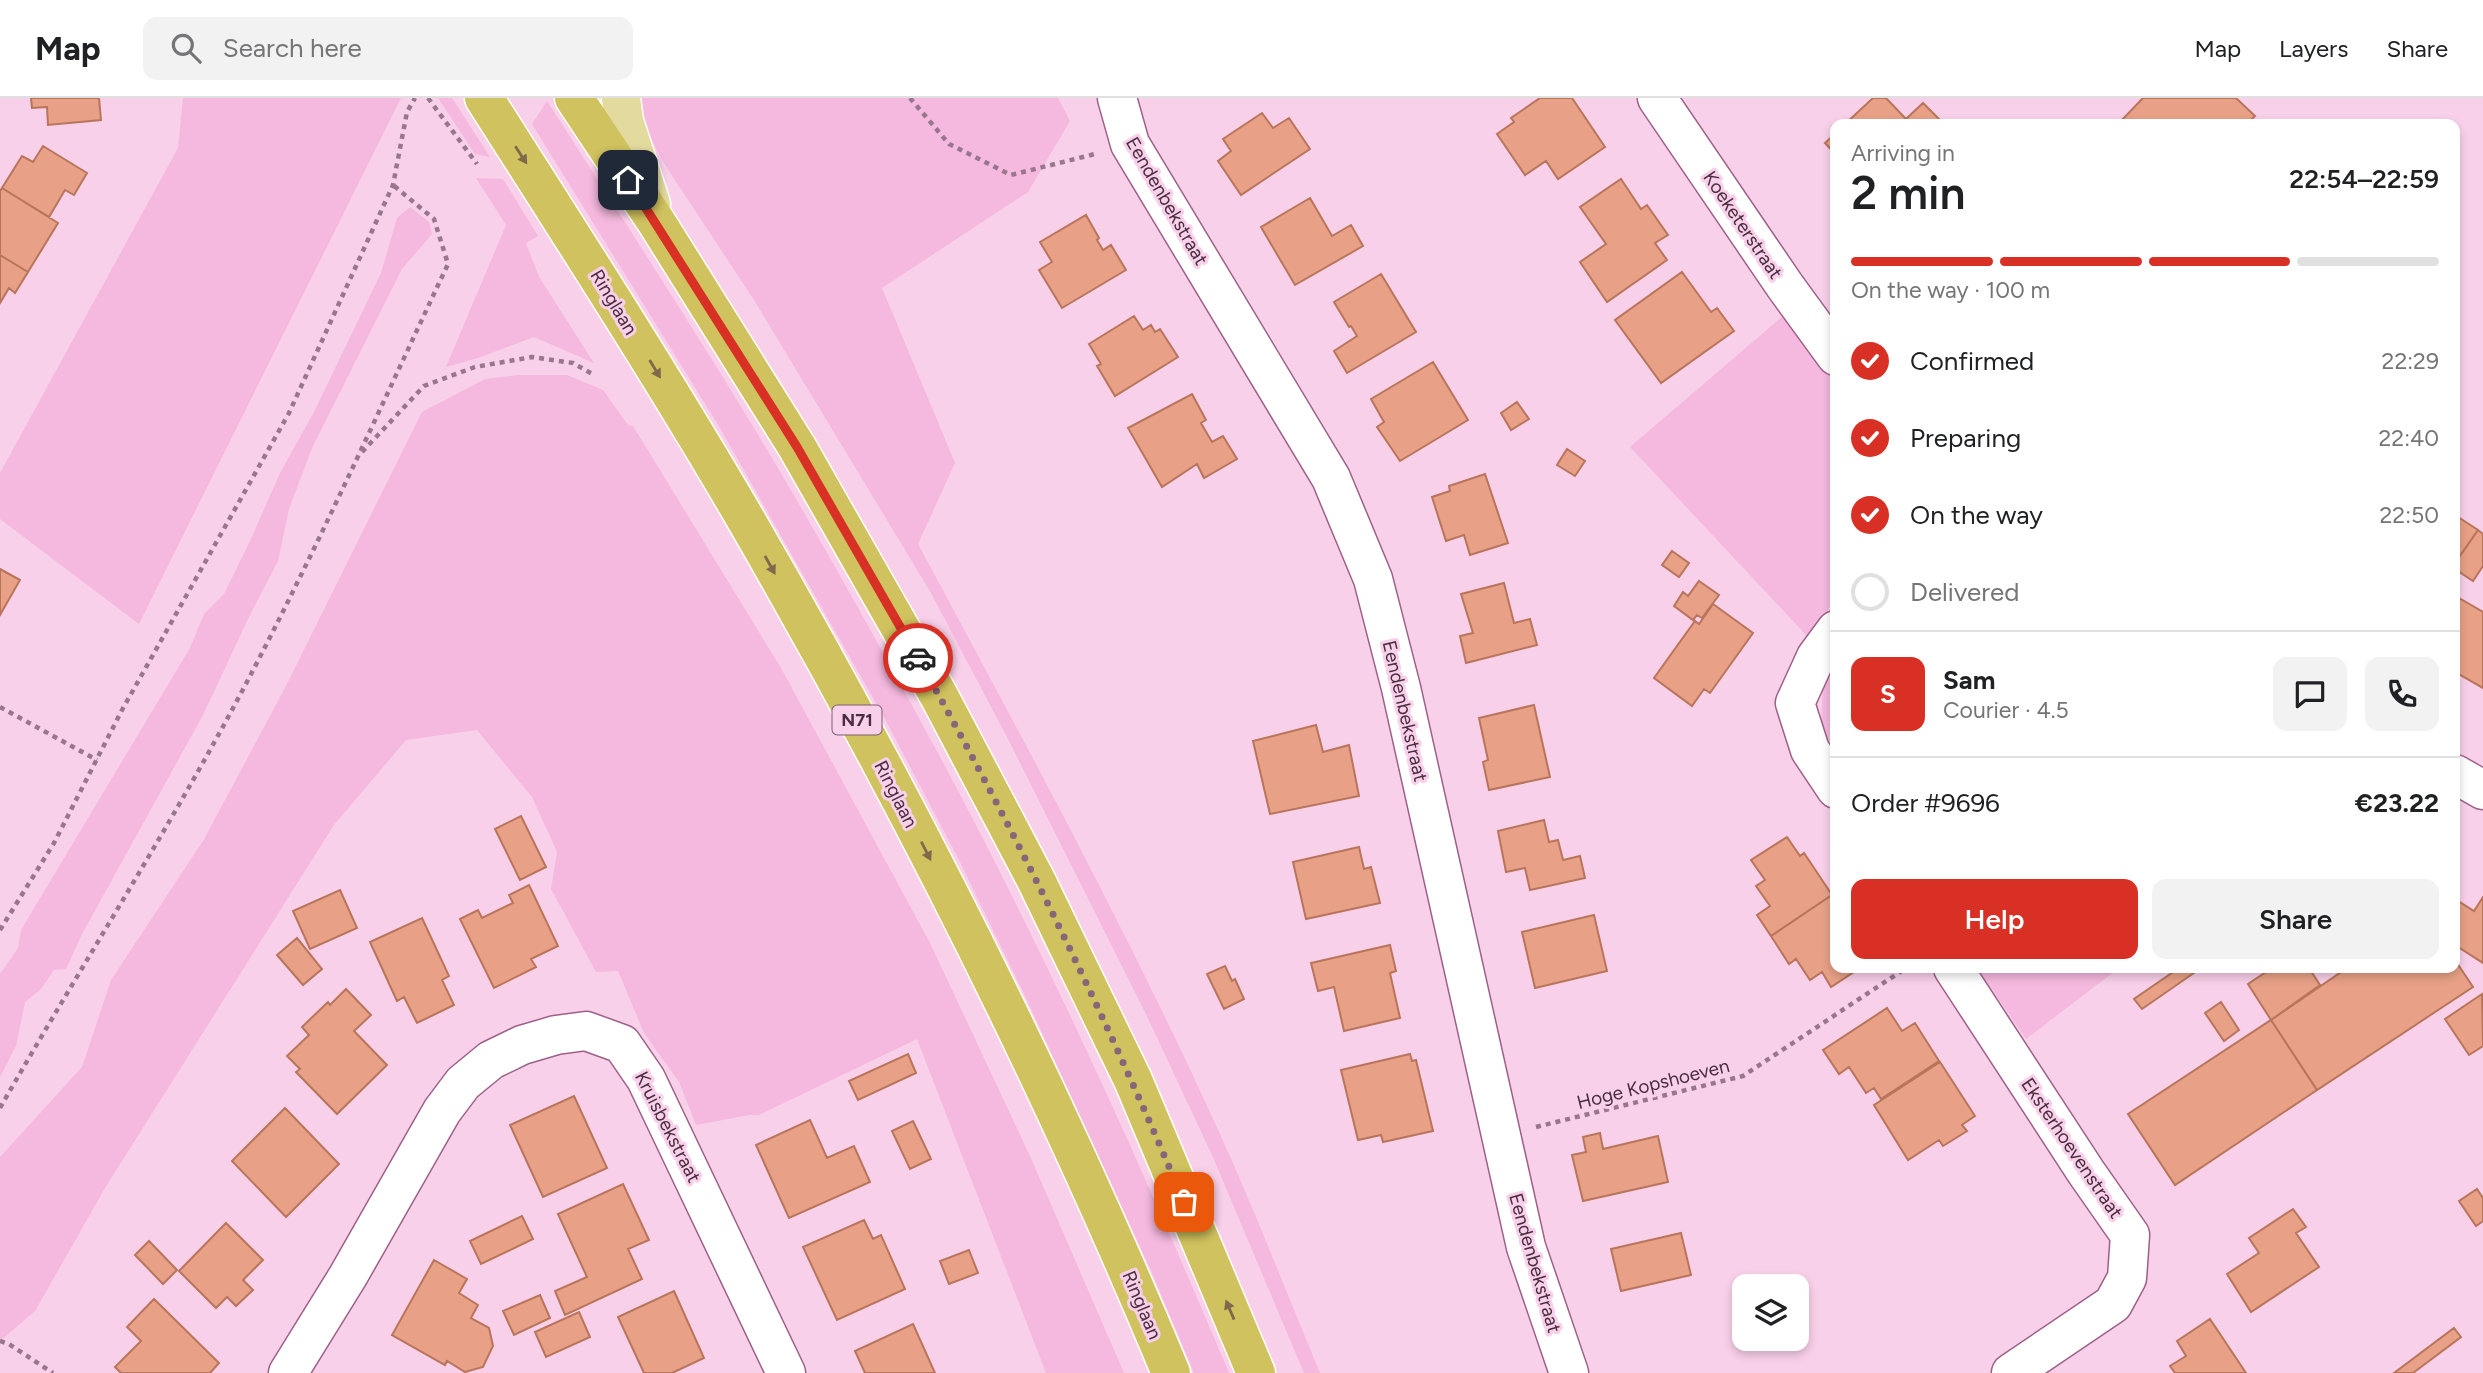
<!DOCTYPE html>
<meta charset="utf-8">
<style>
body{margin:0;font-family:Figtree,sans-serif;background:#f2f2f2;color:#202124;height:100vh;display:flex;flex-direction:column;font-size:26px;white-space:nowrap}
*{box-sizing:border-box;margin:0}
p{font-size:23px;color:#757577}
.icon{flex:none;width:38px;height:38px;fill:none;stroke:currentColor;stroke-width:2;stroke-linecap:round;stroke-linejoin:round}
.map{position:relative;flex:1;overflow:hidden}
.details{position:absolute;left:1830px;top:21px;width:630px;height:854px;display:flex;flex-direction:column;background:#fff;border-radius:14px;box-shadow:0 4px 10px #0003}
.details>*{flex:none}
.fabs{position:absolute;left:1732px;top:1176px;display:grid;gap:14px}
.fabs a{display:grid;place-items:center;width:77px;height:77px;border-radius:14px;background:#fff;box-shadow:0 4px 10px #0003;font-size:35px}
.pin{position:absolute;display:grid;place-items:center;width:60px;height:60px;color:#fff;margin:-30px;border-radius:14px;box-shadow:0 4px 10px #0006}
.courier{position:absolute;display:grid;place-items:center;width:70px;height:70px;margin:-35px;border:5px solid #d93025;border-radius:50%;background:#fff;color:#222;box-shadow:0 2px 9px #0007}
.headline em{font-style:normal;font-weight:600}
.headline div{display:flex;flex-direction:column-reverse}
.headline{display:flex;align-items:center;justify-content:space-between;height:119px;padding:0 21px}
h1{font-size:46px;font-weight:600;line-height:52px}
.bar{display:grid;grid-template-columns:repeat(4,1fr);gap:10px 7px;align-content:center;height:84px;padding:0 21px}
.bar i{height:9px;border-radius:5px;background:#e0e0e0}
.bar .selected{background:#d93025}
.bar p{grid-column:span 4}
.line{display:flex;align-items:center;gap:18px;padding:0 21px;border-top:2px solid #e0e0e0}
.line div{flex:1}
.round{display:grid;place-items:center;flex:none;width:74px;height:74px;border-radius:14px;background:#f2f2f2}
ol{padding:0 21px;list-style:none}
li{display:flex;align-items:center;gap:21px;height:77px}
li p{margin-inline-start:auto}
li .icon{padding:7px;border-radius:50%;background:#d93025;color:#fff;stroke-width:4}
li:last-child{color:#757577}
li i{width:38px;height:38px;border:4px solid #e0e0e0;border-radius:50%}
.action{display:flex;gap:14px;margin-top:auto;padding:14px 21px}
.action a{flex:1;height:80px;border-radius:14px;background:#d93025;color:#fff;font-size:28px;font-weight:600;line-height:80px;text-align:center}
.action a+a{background:#f2f2f2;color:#202124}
header{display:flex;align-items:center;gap:42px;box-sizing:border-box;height:98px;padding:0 35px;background:#fff;border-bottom:2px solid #e0e0e0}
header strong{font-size:33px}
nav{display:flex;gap:38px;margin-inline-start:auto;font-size:24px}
.search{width:490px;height:63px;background:#f2f2f2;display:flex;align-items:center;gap:18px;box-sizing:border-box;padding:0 24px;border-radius:14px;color:#757577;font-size:26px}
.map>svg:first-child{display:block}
.green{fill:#f5b8de}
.building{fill:#e8a187;stroke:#b8755c;stroke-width:2}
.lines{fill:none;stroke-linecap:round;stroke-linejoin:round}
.minor-casing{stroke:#9d6188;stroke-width:41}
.major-casing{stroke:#fff;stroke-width:41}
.highway-casing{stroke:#fff;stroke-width:41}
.path{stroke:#98778c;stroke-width:4.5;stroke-dasharray:5 5;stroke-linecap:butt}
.minor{stroke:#fff;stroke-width:38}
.major{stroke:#e3da9e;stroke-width:38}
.highway{stroke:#d0c25e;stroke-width:38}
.oneway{fill:#7e694b}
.done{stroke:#86677a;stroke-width:7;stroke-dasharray:0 12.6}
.route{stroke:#d93025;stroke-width:9}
.labels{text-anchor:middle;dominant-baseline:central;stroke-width:6;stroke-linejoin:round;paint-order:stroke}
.shield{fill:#f9d0e9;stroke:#7d5f72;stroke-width:2}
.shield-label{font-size:18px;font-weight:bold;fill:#482e3f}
.street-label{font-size:19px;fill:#482e3f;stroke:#f9d0e9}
</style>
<header>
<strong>Map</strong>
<div class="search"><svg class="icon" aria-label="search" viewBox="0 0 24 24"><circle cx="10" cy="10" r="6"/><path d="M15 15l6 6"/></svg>Search here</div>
<nav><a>Map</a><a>Layers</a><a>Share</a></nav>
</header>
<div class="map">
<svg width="2483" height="1275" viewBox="0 0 2483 1275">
<rect width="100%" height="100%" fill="#f9d0e9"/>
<path class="green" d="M183,0H401L139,526L0,421V375L178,50Z
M438,0H452L490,59L475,56Z
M636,0H1058L1070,23L1028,94L882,190L955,365L918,446C1024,643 1132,841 1224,1045C1258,1121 1288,1198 1320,1275H1304L1212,1057L1145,914L1008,641L931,495L754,202L667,70L641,24Z
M547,3C605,93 663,183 719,273C797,398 869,528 939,657C1047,858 1141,1066 1229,1275H1194L1152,1175L1027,902L956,756L885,621L720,330L532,26Z
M476,80L503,81L538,138L526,145L539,179L594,265L534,239L478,260L446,269L506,127Z
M410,109L429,124L432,136L402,171L312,350L289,411L278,463L249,519L203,617L82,836L66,871L54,872L41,891L25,904L16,948L0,979V876L18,850L21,832L190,550L204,516L224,496L250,443L280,375L314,314L381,175L397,120Z
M1784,217L1836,285V502L1807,538L1630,349Z
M518,277H567L603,292L628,327L633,328L781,570L930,845L1030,1058L1124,1275H1046L917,941L759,1017H749L696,1027L679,984L644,935L618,873L596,874L551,791L557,754L532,699L477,632L406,642L334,727L105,1090L35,1213L0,1243V1059L82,969L111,882L203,743L286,588L422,314L485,281Z
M1836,561V657L1821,627L1823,585Z
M1977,870H2119L2026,941Z"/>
<path class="building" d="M31,0H99L101,22L48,27L47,9L32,10Z
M1540,0H1572L1605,49L1558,81L1546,63L1525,77L1497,36L1514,24L1511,20Z
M1873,0H1886L1906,21L1923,5L1944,26H1845Z
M2143,0H2236L2255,18L2247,26H2118Z
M1262,15L1273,30L1289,20L1310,51L1241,97L1218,63L1231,53L1223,41Z
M1836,35V57L1825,45Z
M43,48L87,75L74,97L65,92L49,119L2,90L22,58L33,64Z
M1621,81L1641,111L1647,107L1668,137L1655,145L1667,162L1607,204L1580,164L1606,146L1580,109Z
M2,90L58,125L28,174L0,157V93Z
M1310,100L1332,138L1351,127L1363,148L1295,187L1261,129Z
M1086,117L1099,140L1097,142L1103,152L1111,147L1126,172L1062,210L1039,172L1052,164L1040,144Z
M0,157L28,174L15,195L9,190L0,205Z
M1682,174L1711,214L1717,210L1734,233L1661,285L1615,222Z
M1381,176L1416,234L1347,275L1334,253L1357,238L1351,228L1349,229L1334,204Z
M1134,218L1143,232L1151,227L1155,234L1160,231L1178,259L1115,298L1097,268L1101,266L1089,246Z
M1433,264L1468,322L1400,363L1377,329L1384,324L1371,301Z
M1192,296L1206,322L1201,325L1212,344L1223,338L1237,361L1204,380L1197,366L1162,389L1128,330Z
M1517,304L1529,321L1511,332L1501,315Z
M1567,351L1585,363L1575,378L1557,367Z
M1485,376L1508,445L1470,457L1464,437L1446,443L1432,399L1450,393L1449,388Z
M2455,417L2478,432L2455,465Z
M2478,432L2483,436V468L2473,483L2455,471V465Z
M1672,453L1689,465L1679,479L1662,467Z
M0,471L20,482L0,517Z
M1699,483L1719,497L1702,520L1697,517L1693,522L1674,508L1683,494L1688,498Z
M1504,485L1514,525L1530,521L1537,547L1466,565L1460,538L1473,535L1461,496Z
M2459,500L2483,514V590L2455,574V506Z
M1713,506L1753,535L1710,595L1704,591L1692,608L1654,580L1695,523L1699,526Z
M1534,607L1550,679L1489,692L1483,664L1488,662L1479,620Z
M1316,627L1323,654L1349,647L1359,698L1270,716L1253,643Z
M521,718L546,769L520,782L495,731Z
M1544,722L1549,744L1558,742L1563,762L1580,758L1585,780L1530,792L1525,770L1506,774L1498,733Z
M1787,739L1800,758L1804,755L1832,797L1771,838L1757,817L1770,808L1756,788L1765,782L1751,762Z
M1359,749L1364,771L1371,769L1380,805L1306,821L1293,764Z
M529,787L558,848L531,861L536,869L494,890L460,821L478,812L482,820L513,805L509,797Z
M340,792L357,830L310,851L293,813Z
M1832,797L1836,803V870H1860L1831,889L1822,874L1810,882L1796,861L1789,866L1771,838Z
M2483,799V865L2455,847V801L2474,813Z
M1594,817L1607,873L1535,890L1522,834Z
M422,820L449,878L442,882L454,907L417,925L404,899L397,903L370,844Z
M297,840L322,871L303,887L277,857Z
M1390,847L1396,873L1390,875L1400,920L1344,933L1334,889L1318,893L1311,865Z
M2455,862L2473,889L2317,992L2271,922L2347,870H2418L2420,873L2425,870H2455Z
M1225,868L1232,883L1235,881L1244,901L1224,911L1207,876Z
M2179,870H2201L2142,911L2134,901Z
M2272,870H2309L2320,887L2271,922L2248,886Z
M346,891L371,917L354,933L387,967L337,1016L296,974L300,971L287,958L309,937L302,929L328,904L330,907Z
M2482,896L2483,948L2469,957L2445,921Z
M2221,904L2239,932L2224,943L2205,915Z
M1887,910L1902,933L1915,925L1939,963L1881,1001L1874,990L1866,995L1849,969L1839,976L1823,952Z
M2271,922L2317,992L2175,1087L2128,1016Z
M908,956L916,975L858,1002L849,983Z
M1410,956L1412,963L1416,962L1433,1033L1383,1044L1381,1037L1358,1042L1341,972Z
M1940,964L1975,1018L1962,1027L1967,1033L1943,1048L1939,1042L1908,1062L1874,1007Z
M574,998L607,1070L543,1099L510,1027Z
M285,1010L339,1066L286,1119L232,1063Z
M810,1022L827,1060L854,1048L870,1084L789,1120L756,1047Z
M913,1023L931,1061L910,1071L892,1033Z
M1600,1035L1603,1051L1658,1038L1668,1084L1583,1103L1572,1057L1586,1054L1583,1039Z
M623,1086L649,1142L628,1151L642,1181L565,1217L555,1193L587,1179L558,1116Z
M2477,1091L2483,1100V1123L2476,1128L2459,1103Z
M2293,1111L2306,1129L2296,1135L2319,1169L2251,1214L2227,1176L2259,1155L2249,1140Z
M522,1118L533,1141L481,1166L470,1143Z
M864,1122L873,1141L881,1137L905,1191L837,1222L803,1149Z
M226,1125L263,1162L243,1182L253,1192L236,1208L227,1199L216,1210L179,1173Z
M1681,1135L1691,1177L1621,1193L1611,1151Z
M149,1143L177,1172L163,1186L135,1157Z
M969,1152L978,1175L949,1186L940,1163Z
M434,1162L467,1181L459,1195L478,1207L471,1220L489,1230L493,1248L483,1269L465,1274L447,1263L445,1267L392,1237Z
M674,1193L704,1260L672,1275H644L618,1219Z
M540,1197L550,1220L514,1237L503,1213Z
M154,1201L219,1265L210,1275H121L115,1269L141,1243L127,1229Z
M579,1214L590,1239L546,1259L535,1234Z
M2210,1221L2246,1275H2175L2170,1268L2186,1258L2177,1243Z
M913,1226L935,1275H865L855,1253Z
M2454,1230L2461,1239L2413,1275H2394Z"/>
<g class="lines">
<defs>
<path id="minor" d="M1117,0L1130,46L1331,380L1373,481L1401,590L1526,1149L1569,1275
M1657,0L1785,188L1836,258
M1836,532L1816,559L1795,605L1810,652L1836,691
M2455,676L2483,692
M1953,870L2086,1074L2130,1137L2127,1180L2113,1206L2011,1275
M288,1275L348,1178L442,1013L463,985L491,962L522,947L556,937L586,933L622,946L646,981L786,1275"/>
<path id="major" d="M621,0L624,23L651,106"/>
<path id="highway" d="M484,0C570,135 657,270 738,408C900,687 1047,977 1171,1275
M574,0L657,125L797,349L939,598L1036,782L1133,982L1256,1275"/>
</defs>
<use href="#minor" class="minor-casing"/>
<use href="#major" class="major-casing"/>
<use href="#highway" class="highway-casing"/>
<path class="path" d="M428,0L477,66
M910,0L949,46L1011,77L1095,56
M362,354L424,288L475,269L532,259L573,265L594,277
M0,609L97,662
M0,832L54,745L122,612L289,315L393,87L407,14L415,0
M0,1010C82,866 172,727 249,580C320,444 383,304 448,166L434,121L393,87
M1536,1029L1743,978L1906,870
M0,1243L9,1246L53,1275"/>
<use href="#minor" class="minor"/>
<use href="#major" class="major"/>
<use href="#highway" class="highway"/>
</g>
<defs><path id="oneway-solid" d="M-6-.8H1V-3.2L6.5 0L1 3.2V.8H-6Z" transform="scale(1.75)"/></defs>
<g class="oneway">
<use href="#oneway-solid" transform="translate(521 57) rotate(57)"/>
<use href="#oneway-solid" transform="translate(655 271) rotate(59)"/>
<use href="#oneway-solid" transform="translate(770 467) rotate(61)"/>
<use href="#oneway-solid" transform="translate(926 753) rotate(63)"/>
<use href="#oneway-solid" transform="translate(1230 1212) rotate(-113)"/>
</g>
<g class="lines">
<path class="done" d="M918,560C1017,736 1106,918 1184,1104"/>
<path class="route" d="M628,82L797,349L918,560"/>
</g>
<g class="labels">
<rect class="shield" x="832.5" y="607.5" width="49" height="29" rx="5"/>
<g class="shield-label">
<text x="857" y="622">N71</text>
</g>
<g class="street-label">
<text transform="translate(1167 103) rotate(60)">Eendenbekstraat</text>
<text transform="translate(1743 127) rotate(56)">Koeketerstraat</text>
<text transform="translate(614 204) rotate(59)">Ringlaan</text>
<text transform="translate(1405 613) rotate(77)">Eendenbekstraat</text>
<text transform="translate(896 696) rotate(63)">Ringlaan</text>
<text transform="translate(1653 986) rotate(-14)">Hoge Kopshoeven</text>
<text transform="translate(668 1029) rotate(63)">Kruisbekstraat</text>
<text transform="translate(2072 1050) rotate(56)">Eksterhoevenstraat</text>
<text transform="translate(1535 1165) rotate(74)">Eendenbekstraat</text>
<text transform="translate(1142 1207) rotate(67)">Ringlaan</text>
</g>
</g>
</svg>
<div class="fabs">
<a><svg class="icon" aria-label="layers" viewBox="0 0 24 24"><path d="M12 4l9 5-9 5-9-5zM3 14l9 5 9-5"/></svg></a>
</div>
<div class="pin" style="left:1184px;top:1104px;background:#ea580c"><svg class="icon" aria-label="bag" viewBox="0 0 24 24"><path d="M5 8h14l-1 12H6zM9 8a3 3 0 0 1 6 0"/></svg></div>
<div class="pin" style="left:628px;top:82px;background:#1f2937"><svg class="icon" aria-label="home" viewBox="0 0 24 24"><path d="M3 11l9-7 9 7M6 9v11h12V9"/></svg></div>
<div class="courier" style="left:918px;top:560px"><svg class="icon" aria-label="car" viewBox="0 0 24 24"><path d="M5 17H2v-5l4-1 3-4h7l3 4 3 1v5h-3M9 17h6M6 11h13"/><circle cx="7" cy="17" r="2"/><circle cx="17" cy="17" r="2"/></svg></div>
<section class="details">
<div class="headline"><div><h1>2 min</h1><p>Arriving in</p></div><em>22:54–22:59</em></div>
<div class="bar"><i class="selected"></i><i class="selected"></i><i class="selected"></i><i></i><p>On the way · 100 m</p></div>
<ol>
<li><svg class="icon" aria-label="check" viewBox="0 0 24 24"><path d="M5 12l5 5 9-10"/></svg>Confirmed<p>22:29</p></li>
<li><svg class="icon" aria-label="check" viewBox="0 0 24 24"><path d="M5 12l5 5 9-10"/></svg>Preparing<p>22:40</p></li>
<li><svg class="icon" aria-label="check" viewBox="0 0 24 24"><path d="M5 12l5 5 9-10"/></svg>On the way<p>22:50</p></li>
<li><i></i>Delivered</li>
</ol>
<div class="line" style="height:126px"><b class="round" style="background:#d93025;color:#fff">S</b><div><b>Sam</b><p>Courier · 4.5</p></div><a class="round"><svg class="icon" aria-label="chat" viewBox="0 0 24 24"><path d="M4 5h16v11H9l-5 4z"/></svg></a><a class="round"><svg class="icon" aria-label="phone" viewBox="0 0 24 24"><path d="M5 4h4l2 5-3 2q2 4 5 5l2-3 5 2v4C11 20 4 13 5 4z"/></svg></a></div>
<div class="line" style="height:91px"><div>Order #9696</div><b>€23.22</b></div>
<div class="action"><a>Help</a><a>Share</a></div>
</section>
</div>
